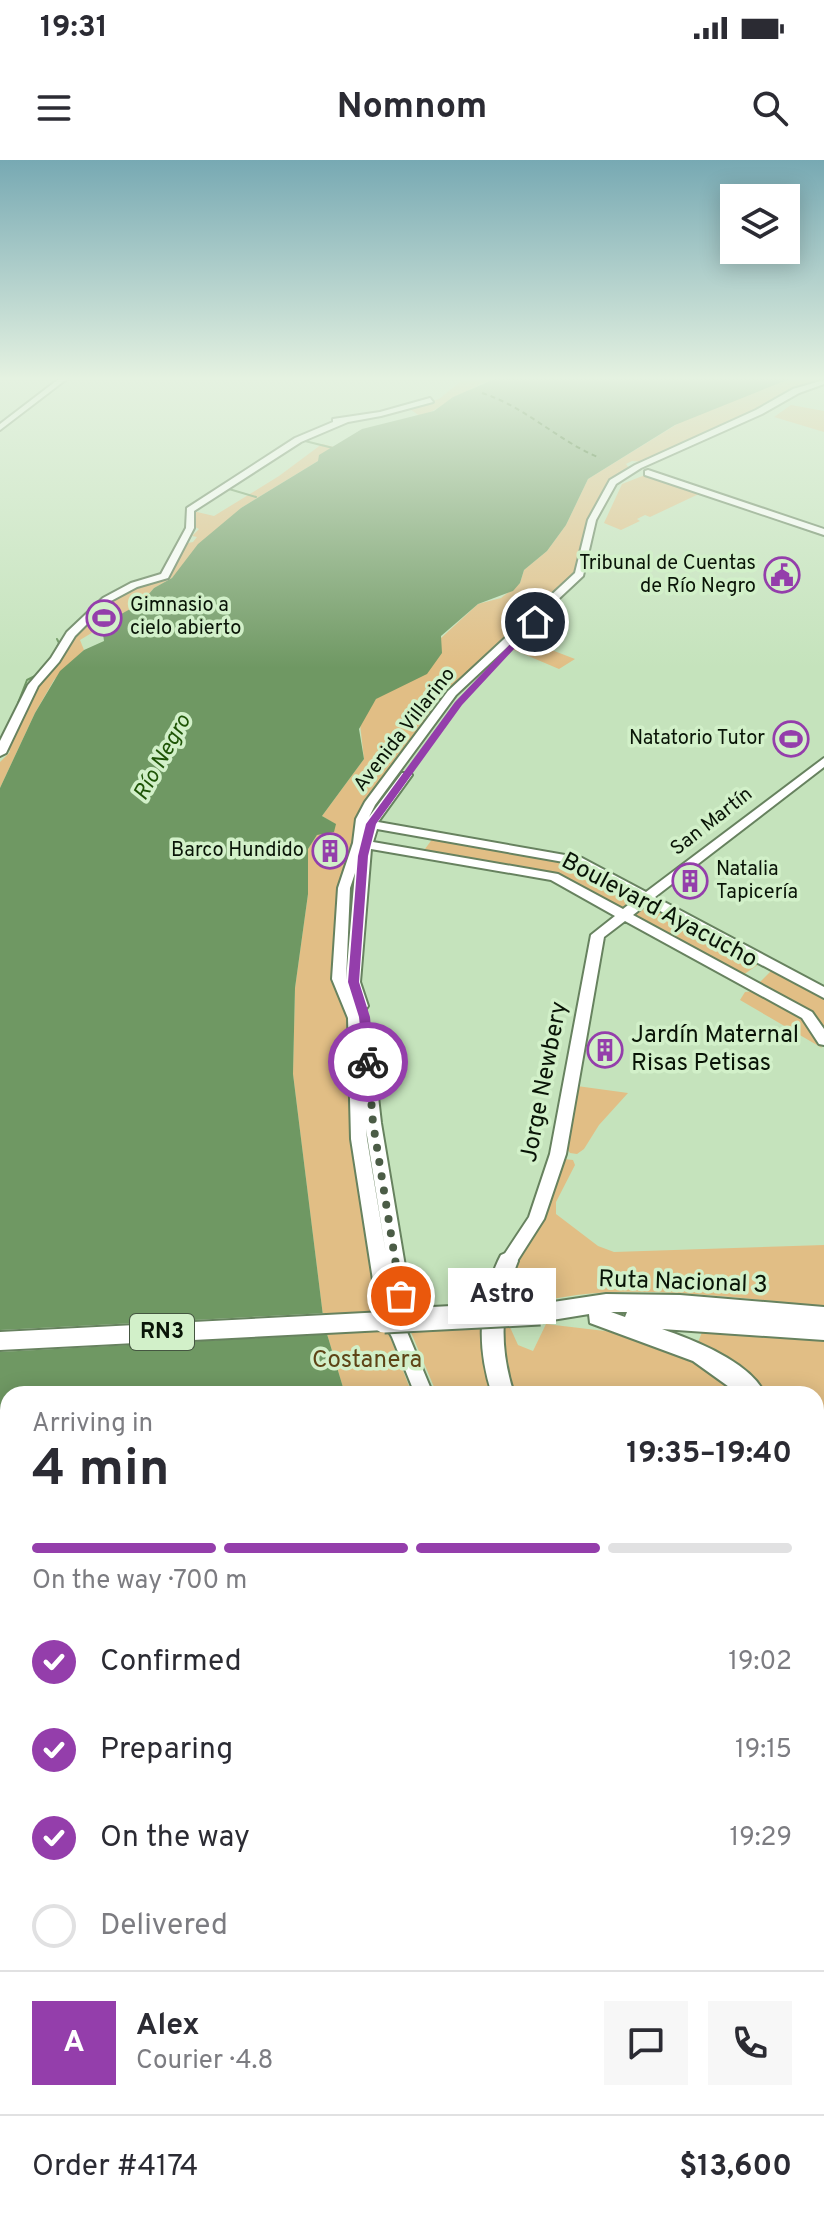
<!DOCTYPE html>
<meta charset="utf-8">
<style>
body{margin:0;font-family:Overpass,sans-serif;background:#f7f7f7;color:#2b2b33;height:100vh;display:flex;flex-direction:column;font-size:30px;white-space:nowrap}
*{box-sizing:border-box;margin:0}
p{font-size:26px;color:#7c7c81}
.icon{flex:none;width:44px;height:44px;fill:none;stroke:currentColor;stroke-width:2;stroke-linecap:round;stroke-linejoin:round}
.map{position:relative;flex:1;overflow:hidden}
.drawer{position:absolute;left:0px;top:1226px;width:824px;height:850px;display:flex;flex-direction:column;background:#fff;border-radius:24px 24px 0 0;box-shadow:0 4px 20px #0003}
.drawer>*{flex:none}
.controls{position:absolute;left:720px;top:24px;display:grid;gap:16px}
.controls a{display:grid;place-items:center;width:80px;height:80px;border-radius:0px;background:#fff;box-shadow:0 4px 20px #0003;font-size:40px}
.pin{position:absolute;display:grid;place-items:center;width:68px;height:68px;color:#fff;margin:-34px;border:4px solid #fff;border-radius:50%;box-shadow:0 2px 8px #0007}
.courier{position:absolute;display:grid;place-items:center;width:80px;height:80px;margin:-40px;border:6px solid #943eab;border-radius:50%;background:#fff;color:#222;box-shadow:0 2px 10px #0007}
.bubble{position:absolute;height:56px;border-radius:0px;background:#fff;box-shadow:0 4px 20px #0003;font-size:26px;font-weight:700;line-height:56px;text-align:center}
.head em{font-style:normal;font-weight:700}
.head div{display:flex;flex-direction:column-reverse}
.head{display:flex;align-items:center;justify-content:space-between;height:136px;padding:0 32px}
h1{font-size:52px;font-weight:700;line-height:60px}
.bar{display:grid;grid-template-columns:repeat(4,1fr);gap:12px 8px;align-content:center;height:96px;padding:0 32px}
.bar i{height:10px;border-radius:6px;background:#e1e1e2}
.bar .selected{background:#943eab}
.bar p{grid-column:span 4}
.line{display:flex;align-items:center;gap:20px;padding:0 32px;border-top:2px solid #e1e1e2}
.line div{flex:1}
.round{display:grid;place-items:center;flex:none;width:84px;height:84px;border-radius:0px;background:#f7f7f7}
ol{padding:0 32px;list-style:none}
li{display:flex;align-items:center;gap:24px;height:88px}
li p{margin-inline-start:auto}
li .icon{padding:8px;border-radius:50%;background:#943eab;color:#fff;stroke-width:4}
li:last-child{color:#7c7c81}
li i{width:44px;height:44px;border:4px solid #e1e1e2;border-radius:50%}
.status{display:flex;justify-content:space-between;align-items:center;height:56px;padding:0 40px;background:#fff;direction:ltr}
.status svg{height:22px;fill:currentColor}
header{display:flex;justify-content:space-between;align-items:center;height:104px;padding:0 32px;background:#fff;font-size:36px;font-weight:700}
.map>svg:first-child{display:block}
.green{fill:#e1be85}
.water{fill:#6f9863}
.pier{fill:#c5e3bc}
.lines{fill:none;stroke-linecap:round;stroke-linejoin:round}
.stream{stroke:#6f9863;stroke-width:2}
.ferry{stroke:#1e5406;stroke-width:2;stroke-dasharray:5 4;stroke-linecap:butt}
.secondary-casing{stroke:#67825f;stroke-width:4}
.highway-casing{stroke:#67825f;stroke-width:4}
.secondary{fill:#fff;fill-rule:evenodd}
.highway{fill:#fff;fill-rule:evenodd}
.highway-bridge-casing{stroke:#67825f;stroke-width:27;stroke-linecap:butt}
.highway-bridge{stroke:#fff;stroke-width:23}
.route{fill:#943eab}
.done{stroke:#4b5c46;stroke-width:8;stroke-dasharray:0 14.4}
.labels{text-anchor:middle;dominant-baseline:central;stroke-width:7;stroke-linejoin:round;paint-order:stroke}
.far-poi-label{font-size:20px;fill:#091407;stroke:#d2f0c9;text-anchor:end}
.far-street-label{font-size:20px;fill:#091407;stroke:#d2f0c9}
.far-water-label{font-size:22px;font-style:italic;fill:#1e5406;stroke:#d2f0c9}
.shield{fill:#d2f0c9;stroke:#455641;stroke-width:2}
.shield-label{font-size:22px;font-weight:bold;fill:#091407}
.street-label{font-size:24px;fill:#091407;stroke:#d2f0c9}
.poi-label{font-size:24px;fill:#091407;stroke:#d2f0c9;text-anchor:start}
.park-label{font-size:24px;fill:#5e4416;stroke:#d2f0c9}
</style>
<div class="status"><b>19:31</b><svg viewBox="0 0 49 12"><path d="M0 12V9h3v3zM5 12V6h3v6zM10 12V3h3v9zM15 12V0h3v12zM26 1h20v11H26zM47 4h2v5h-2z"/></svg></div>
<header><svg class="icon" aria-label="menu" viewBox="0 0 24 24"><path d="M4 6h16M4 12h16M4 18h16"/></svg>Nomnom<svg class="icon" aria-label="search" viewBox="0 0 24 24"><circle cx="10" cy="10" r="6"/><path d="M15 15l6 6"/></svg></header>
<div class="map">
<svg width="824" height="2075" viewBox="0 0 824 2075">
<rect width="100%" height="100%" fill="#c5e3bc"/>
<path class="green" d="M465,218H497C466,227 447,247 420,256L408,248L439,239Z
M791,218H824V221L646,302L632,301L626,304L630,309L612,321L590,359L577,413L538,446L451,532L361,650L335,818L351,858L384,1161L412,1234H345L324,1164L293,914L295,828L308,734V689L317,675L335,664L322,656L364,599L360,564L396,507L440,479L478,444L501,438L520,423L524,410L547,391L566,365L588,319L687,258Z
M791,245L824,251V272L774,257Z
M322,284L334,287L318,301L241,348L172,418L154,428L141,443L80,480L84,490L54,520L35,553L0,628V602L10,592L8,587L36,525L62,498L77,470C90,467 96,460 105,451L100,447L137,425L166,418L183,384L193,382L197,377L192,376L199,369L193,366V351L214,356L279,316Z
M645,315L703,332L650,357L645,355L637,359L640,361L621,370L604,363L622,324Z
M523,479L575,499L559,509L512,489Z
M433,678L573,702L635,735V740L626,746L618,747L553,713L428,693L425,689Z
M649,745L758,801L759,804L743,815L637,757L636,752Z
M772,810L824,838V871L759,823Z
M755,831L800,856L822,888L740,840L745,832Z
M577,926L628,933L599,965L584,989L577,994L570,993L566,987Z
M564,999L573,1000L575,1005L556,1042V1054L598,1086L614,1092L824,1085V1146C738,1139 628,1121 544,1141L526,1118L512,1128L507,1144H502L506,1121Z
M546,1164L630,1174L692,1194L746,1234H513L504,1209L502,1166L509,1165L518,1185L533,1191Z
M481,1167L487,1209L495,1234H437L410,1170Z
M703,1170L824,1180V1591L816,1586V1234H761L719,1195L698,1182Z
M816,1679L824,1682V1938L816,1932Z"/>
<path class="water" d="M497,218H792L675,265L588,319L566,365L547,391L524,410L520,423L513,431L478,444L441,476L442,493L427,514L376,539L359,569L364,599L322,656L336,664L334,672L317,675L308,689V734L295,828L293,914L324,1164L345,1234H8V2068H816V1932L824,1938V2075H0V628L35,553L60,511L84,490L104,481L102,467L105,463L141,443L154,428L172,418L198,384L241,348L318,301L319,295L362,269L434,251L453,237Z"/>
<path class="pier" d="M327,1153L332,1174L0,1192V1170Z"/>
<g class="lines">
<path class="stream" d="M301,280L333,288
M229,329L256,337
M54,493L59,483L57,479
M20,546L18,543L27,520L37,515"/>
<path class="ferry" d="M482,233C526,247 558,281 600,298"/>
<defs>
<path id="secondary" d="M60,218H68L0,270V264Z
M824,220V224L799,233L762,254L641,308L616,324L596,360L583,416L456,535L375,645L369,657L402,613H410L412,615L378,662L582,698L646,732L824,598V607L655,737L824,827V838L647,744L633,755L812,852L824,869V885L819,884L802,858L625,761L604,777L566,994L544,1059L514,1106L508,1108L502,1106L500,1101L529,1057L550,994L591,775L615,756L551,720L371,689L360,822L368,846L366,849L359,850L362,858L365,924L370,923L377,928L381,963L410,1136V1155L405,1167L433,1234H415L392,1177L378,1152L351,979L348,858L332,819L338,728L353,683L356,659L365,642L448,531L575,413L588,360L610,320L635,305L756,250L793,229ZM377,669L575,704L637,738L623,749L558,714L373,682ZM355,713L346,820L350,728ZM366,969L386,1094L367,979Z
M430,238L433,242L381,256L348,262L301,282L194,351V368L168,418L137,427L109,442L75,476L59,502L38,526L6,593L0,596V581L28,525L51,498L67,472L103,438L131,423L161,414L186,368L187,348L295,278L333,262V259L380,252Z
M648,310L824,369V375L645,315V311Z
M816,1582L824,1585V1609L816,1606Z
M816,1660L824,1663V1685L816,1682Z"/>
<path id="highway" d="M508,1092L515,1095L518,1101C500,1146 499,1188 514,1234H492C477,1188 478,1146 498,1101L501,1095Z
M606,1134L680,1135L824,1147V1180L662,1169C694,1180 750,1202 765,1234H739L693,1201L590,1163L589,1154L540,1162L532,1159L529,1153L532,1147L540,1144ZM611,1152H627L625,1157Z
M384,1152L392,1154L395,1161L392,1168L384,1170L0,1190V1172Z"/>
</defs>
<use href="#secondary" class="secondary-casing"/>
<use href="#highway" class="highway-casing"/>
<use href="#secondary" class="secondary"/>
<use href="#highway" class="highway"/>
<defs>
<path id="highway-bridge" d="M384,1161L540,1153"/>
</defs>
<use href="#highway-bridge" class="highway-bridge-casing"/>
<use href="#highway-bridge" class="highway-bridge"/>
</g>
<linearGradient id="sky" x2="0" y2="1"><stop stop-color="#77a9b3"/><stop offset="0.43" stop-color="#e5f2e1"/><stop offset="1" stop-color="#e5f2e1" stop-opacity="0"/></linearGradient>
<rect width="824" height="508" fill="url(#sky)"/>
<path class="route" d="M533,460L539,462L462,545L376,664L368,696L359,822L370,857L374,902L364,905L359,857L348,822L358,696L366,664L455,542Z"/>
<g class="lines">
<path class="done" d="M368,902L373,963L401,1136"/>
</g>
<defs>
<symbol id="civic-ring" viewBox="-11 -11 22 22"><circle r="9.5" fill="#d2f0c9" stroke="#943eab" stroke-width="1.5"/><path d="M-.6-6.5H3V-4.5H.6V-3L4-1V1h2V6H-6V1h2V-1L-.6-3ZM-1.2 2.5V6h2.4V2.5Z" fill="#943eab"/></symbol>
<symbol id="stadium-ring" viewBox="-11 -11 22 22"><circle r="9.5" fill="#d2f0c9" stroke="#943eab" stroke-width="1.5"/><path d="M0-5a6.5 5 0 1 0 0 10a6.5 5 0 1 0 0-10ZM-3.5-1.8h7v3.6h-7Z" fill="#943eab"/></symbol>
<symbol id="building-ring" viewBox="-11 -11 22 22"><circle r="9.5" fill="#d2f0c9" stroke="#943eab" stroke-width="1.5"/><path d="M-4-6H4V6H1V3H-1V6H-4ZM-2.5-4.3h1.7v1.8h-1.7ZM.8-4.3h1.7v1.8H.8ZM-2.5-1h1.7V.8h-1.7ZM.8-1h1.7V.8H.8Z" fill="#943eab"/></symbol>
</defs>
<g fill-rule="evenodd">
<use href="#civic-ring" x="762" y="395" width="40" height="40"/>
<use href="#stadium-ring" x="84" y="438" width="40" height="40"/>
<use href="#stadium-ring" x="771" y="559" width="40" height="40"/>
<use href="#building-ring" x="310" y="671" width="40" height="40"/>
<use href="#building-ring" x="670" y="701" width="40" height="40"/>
<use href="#building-ring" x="585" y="870" width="40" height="40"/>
</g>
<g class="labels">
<g class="far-poi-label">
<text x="756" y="404">Tribunal de Cuentas<tspan x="756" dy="23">de Río Negro</tspan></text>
<text x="130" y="446" text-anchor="start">Gimnasio a<tspan x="130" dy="23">cielo abierto</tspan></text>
<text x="765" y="579">Natatorio Tutor</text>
<text x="304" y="691">Barco Hundido</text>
<text x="716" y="710" text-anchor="start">Natalia<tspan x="716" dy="23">Tapicería</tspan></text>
</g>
<g class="far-street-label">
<text transform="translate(405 570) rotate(-52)">Avenida Villarino</text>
<text transform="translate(712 662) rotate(-38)">San Martín</text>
</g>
<g class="far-water-label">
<text transform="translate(163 598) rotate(-61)">Río Negro</text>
</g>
<rect class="shield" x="130" y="1154" width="64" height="36" rx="6"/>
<g class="shield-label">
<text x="162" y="1172">RN3</text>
</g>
<g class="street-label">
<text transform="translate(659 751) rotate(28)">Boulevard Ayacucho</text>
<text transform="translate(545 922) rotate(-79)">Jorge Newbery</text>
<text transform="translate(683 1123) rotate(2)">Ruta Nacional 3</text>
</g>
<g class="poi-label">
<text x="631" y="876">Jardín Maternal<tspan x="631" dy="28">Risas Petisas</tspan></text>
</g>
<g class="park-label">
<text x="367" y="1201">Costanera</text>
</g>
</g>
</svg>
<div class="controls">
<a><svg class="icon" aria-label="layers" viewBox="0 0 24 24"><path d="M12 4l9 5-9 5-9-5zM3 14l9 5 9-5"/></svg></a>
</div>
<div class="pin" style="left:401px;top:1136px;background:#ea580c"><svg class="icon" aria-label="bag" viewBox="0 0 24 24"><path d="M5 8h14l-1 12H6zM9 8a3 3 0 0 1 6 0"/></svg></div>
<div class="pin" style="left:535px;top:462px;background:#1f2937"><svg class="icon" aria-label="home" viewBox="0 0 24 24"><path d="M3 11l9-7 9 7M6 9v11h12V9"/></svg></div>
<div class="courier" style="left:368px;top:902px"><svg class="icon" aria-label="bike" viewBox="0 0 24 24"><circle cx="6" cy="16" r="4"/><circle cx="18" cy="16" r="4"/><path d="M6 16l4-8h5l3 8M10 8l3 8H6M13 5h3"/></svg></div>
<div class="bubble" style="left:448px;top:1108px;width:108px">Astro</div>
<section class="drawer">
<div class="head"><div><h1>4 min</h1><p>Arriving in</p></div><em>19:35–19:40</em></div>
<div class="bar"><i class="selected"></i><i class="selected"></i><i class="selected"></i><i></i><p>On the way · 700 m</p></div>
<ol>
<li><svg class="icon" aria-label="check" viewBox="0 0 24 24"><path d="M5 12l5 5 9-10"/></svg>Confirmed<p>19:02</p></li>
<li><svg class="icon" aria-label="check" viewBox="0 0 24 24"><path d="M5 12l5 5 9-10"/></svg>Preparing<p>19:15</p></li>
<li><svg class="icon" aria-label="check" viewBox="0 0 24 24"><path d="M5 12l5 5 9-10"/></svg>On the way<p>19:29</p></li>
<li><i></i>Delivered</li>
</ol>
<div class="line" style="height:144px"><b class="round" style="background:#943eab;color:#fff">A</b><div><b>Alex</b><p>Courier · 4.8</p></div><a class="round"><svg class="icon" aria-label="chat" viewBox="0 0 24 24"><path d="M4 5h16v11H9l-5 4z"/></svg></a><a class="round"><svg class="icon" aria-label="phone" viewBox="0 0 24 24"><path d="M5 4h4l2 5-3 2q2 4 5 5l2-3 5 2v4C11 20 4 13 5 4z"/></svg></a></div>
<div class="line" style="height:104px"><div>Order #4174</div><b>$13,600</b></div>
</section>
</div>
